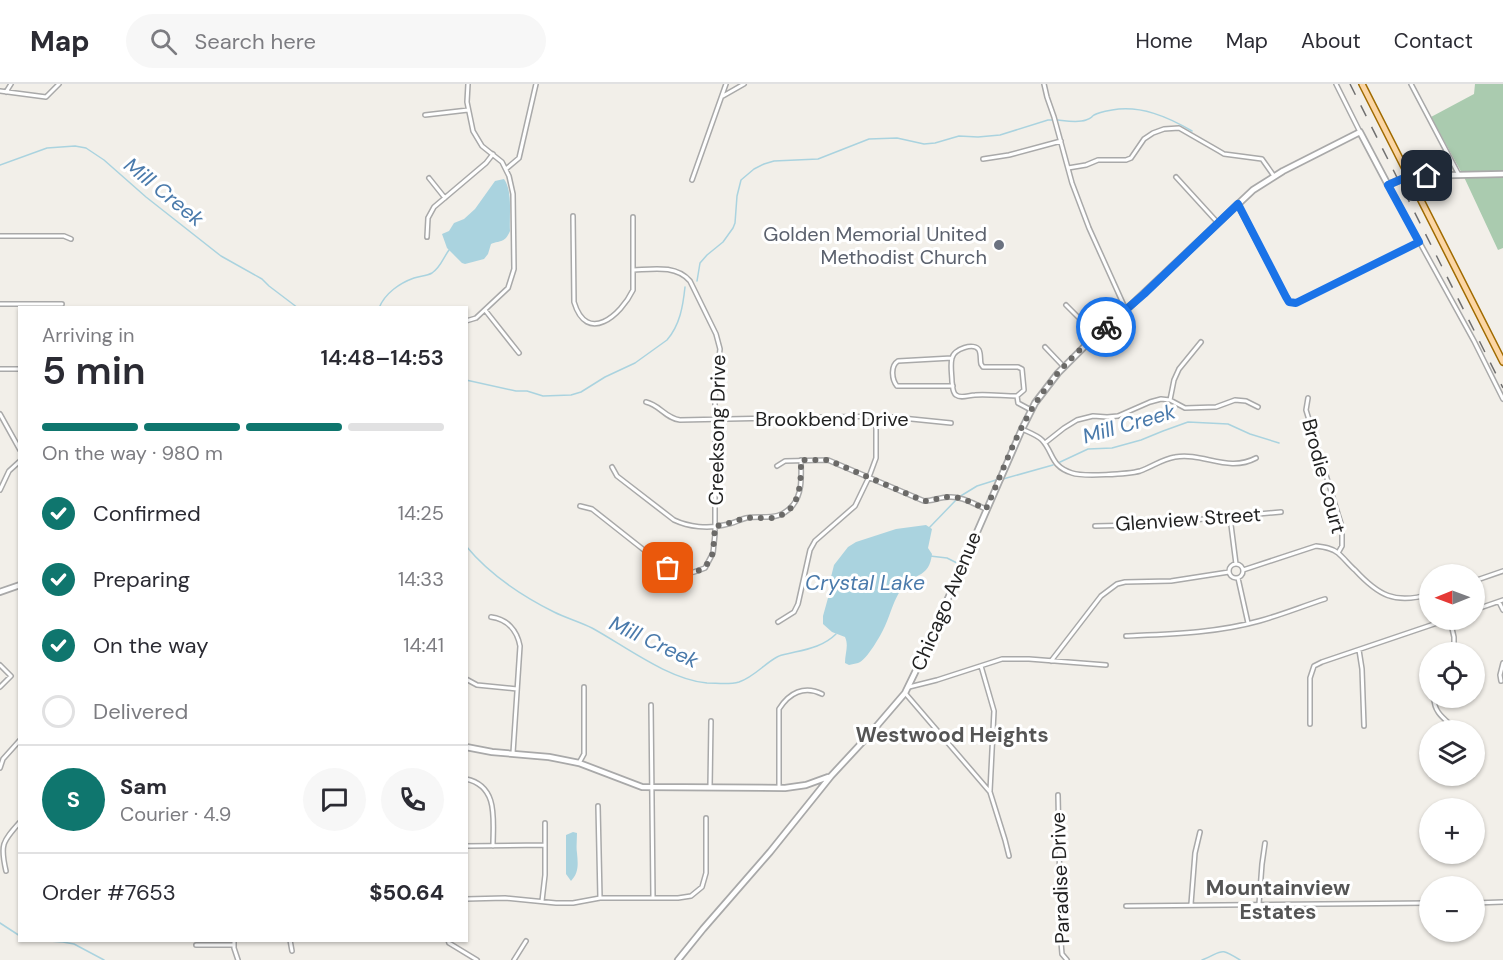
<!DOCTYPE html>
<meta charset="utf-8">
<style>
body{margin:0;font-family:"DM Sans",sans-serif;background:#f7f7f7;color:#2b2b33;height:100vh;display:flex;flex-direction:column;font-size:22px;white-space:nowrap}
*{box-sizing:border-box;margin:0}
p{font-size:20px;color:#7c7c81}
.icon{flex:none;width:33px;height:33px;fill:none;stroke:currentColor;stroke-width:2;stroke-linecap:round;stroke-linejoin:round}
.map{position:relative;flex:1;overflow:hidden}
.details{position:absolute;left:18px;top:222px;width:450px;height:636px;display:flex;flex-direction:column;background:#fff;border-radius:0px;box-shadow:0 2px 4px #0004}
.details>*{flex:none}
.needle{width:39px;rotate:269deg}
.fabs{position:absolute;left:1419px;top:480px;display:grid;gap:12px}
.fabs a{display:grid;place-items:center;width:66px;height:66px;border-radius:50%;background:#fff;box-shadow:0 2px 4px #0004;font-size:30px}
.pin{position:absolute;display:grid;place-items:center;width:51px;height:51px;color:#fff;margin:-26px;border-radius:12px;box-shadow:0 3px 9px #0006}
.courier{position:absolute;display:grid;place-items:center;width:60px;height:60px;margin:-30px;border:4px solid #1a73e8;border-radius:50%;background:#fff;color:#222;box-shadow:0 2px 8px #0007}
.overview em{font-style:normal;font-weight:600}
.overview div{display:flex;flex-direction:column-reverse}
.overview{display:flex;align-items:center;justify-content:space-between;height:102px;padding:0 24px}
h1{font-size:39px;font-weight:600;line-height:45px}
.bar{display:grid;grid-template-columns:repeat(4,1fr);gap:9px 6px;align-content:center;height:72px;padding:0 24px}
.bar i{height:8px;border-radius:4px;background:#e1e1e2}
.bar .selected{background:#0f766e}
.bar p{grid-column:span 4}
.line{display:flex;align-items:center;gap:15px;padding:0 24px;border-top:2px solid #e1e1e2}
.line div{flex:1}
.round{display:grid;place-items:center;flex:none;width:63px;height:63px;border-radius:32px;background:#f7f7f7}
ol{padding:0 24px;list-style:none}
li{display:flex;align-items:center;gap:18px;height:66px}
li p{margin-inline-start:auto}
li .icon{padding:6px;border-radius:50%;background:#0f766e;color:#fff;stroke-width:4}
li:last-child{color:#7c7c81}
li i{width:33px;height:33px;border:3px solid #e1e1e2;border-radius:50%}
header{display:flex;align-items:center;gap:36px;box-sizing:border-box;height:84px;padding:0 30px;background:#fff;border-bottom:2px solid #e1e1e2}
header strong{font-size:28px}
nav{display:flex;gap:33px;margin-inline-start:auto;font-size:21px}
.search{width:420px;height:54px;background:#f7f7f7;display:flex;align-items:center;gap:15px;box-sizing:border-box;padding:0 21px;border-radius:33px;color:#7c7c81;font-size:22px}
.map>svg:first-child{display:block}
.cemetery{fill:#aacbaf}
.water{fill:#aad3df}
.lines{fill:none;stroke-linecap:round;stroke-linejoin:round}
.stream{stroke:#aad3df;stroke-width:1.5}
.minor-casing{stroke:#a9a9a9;stroke-width:6}
.tertiary-casing{stroke:#a9a9a9;stroke-width:8}
.primary-casing{stroke:#a06b00;stroke-width:8}
.minor{stroke:#fff;stroke-width:3}
.tertiary{stroke:#fff;stroke-width:4.5}
.primary{stroke:#fcd6a4;stroke-width:5}
.rail{stroke:#707070;stroke-width:1.5;stroke-dasharray:12 12;stroke-linecap:butt}
.done{stroke:#6b6a68;stroke-width:6;stroke-dasharray:0 10.8}
.route{stroke:#1a73e8;stroke-width:8}
.worship-dot{fill:#6b7280;stroke:#fff;stroke-width:2}
.labels{text-anchor:middle;dominant-baseline:central;stroke-width:6;stroke-linejoin:round;paint-order:stroke}
.worship-label{font-size:20px;fill:#5b616d;stroke:#fff;text-anchor:end}
.street-label{font-size:20px;fill:#222;stroke:#fff}
.water-label{font-size:21px;font-style:italic;fill:#4a7aab;stroke:#fff}
.neighbourhood-label{font-size:21px;font-weight:bold;fill:#555;stroke:#fff}
</style>
<header>
<strong>Map</strong>
<div class="search"><svg class="icon" aria-label="search" viewBox="0 0 24 24"><circle cx="10" cy="10" r="6"/><path d="M15 15l6 6"/></svg>Search here</div>
<nav><a>Home</a><a>Map</a><a>About</a><a>Contact</a></nav>
</header>
<div class="map">
<svg width="1503" height="876" viewBox="0 0 1503 876">
<rect width="100%" height="100%" fill="#f2efe9"/>
<path class="cemetery" d="M1475,0H1503V164L1498,166L1464,93L1431,33L1474,10Z"/>
<path class="water" d="M504,95C513,108 509,131 510,147C505,159 501,156 491,160L488,170L484,175L465,180L462,179L447,164L442,150L449,147L454,139L464,135L475,125L495,97Z
M926,441L932,445L928,464L932,470C929,494 916,488 903,503C894,514 891,529 885,542C881,551 867,576 858,579C855,580 852,580 849,581L845,579C845,569 849,562 845,553L832,548L823,540V532L828,514L831,493L834,481L848,463L856,458L896,445Z
M573,748L577,749C577,756 576,763 577,769C578,780 579,789 571,797L566,790V751Z"/>
<g class="lines">
<path class="stream" d="M1058,36C1067,37 1078,39 1086,36C1092,34 1090,34 1094,31C1099,28 1106,27 1112,26C1141,21 1168,33 1192,47
M0,81L47,64L75,62L86,64L104,76L146,113L221,172L262,195L269,202L298,224
M697,197L700,179L707,171L723,158L733,144L735,139L737,112L741,96L754,85L764,80L774,77L818,75L869,55L897,54L924,60L935,59L959,52L978,53L1000,51L1048,36H1052
M379,224C385,209 400,199 414,194C420,192 427,192 432,189C441,183 443,174 449,166
M466,296L516,307H527L543,312L571,311L581,308L605,293L635,279L667,256C680,241 683,222 685,203
M1058,379L1088,365L1112,364L1141,356L1163,347L1188,338L1228,340L1250,350L1279,359
M1003,395L1053,381
M959,413L977,402L996,396
M929,444L956,416
M466,462C489,490 522,512 554,528C566,534 580,538 592,544C625,562 669,596 707,599C717,599 729,601 739,598C754,593 764,580 777,573C782,570 789,570 795,568C810,565 825,561 836,550
M930,472L947,474L957,479
M0,839L20,852
M35,856L63,858L74,860L104,876
M1202,876C1223,868 1218,862 1240,876"/>
<defs>
<path id="minor" d="M1044,0L1047,13L1054,33L1072,99L1089,144L1126,226
M1336,0L1360,48
M1411,0L1459,91
M0,7L46,13L59,0
M6,8L11,0
M723,12L744,0
M425,31L468,26
M983,75L1009,71L1061,57
M1068,84L1086,81L1098,76H1126L1131,74L1144,55L1153,49L1164,45L1179,44L1219,67L1224,70L1262,75L1274,92
M506,85L519,74L536,0
M1176,93L1218,139
M429,94L445,114
M692,96L726,0
M1388,101L1474,257L1503,315
M1237,120L1286,213C1289,218 1290,220 1296,219L1419,158
M573,132L574,218C587,261 621,231 633,206V133
M0,152H64L71,155
M427,153L428,134L434,123L486,79L493,70
M0,220H62
M1066,221L1096,251
M485,226L519,269
M466,237L476,234L508,204L514,185L513,110L509,92L502,78L482,62L473,47L467,18L468,0
M1045,263L1064,283
M952,274L898,277C890,282 892,296 897,302H953
M0,285H20
M1017,312C1004,312 988,310 975,311C969,311 961,315 956,311C952,308 953,302 952,298C952,291 950,281 952,274C954,265 974,258 979,266C981,270 980,276 981,280L983,283H1018L1022,285L1024,306L1017,312L1018,319L1031,326
M1308,314L1306,326L1342,443V462L1338,469
M1170,316L1174,296L1179,285L1201,258
M646,318C660,321 665,334 680,336L882,332L951,339
M0,330L20,366
M1022,345C1028,348 1037,351 1042,356C1054,369 1050,382 1072,389C1083,393 1129,390 1140,387C1152,383 1162,375 1175,373C1203,368 1228,389 1256,374
M1045,359L1064,344L1077,336L1093,332L1107,333L1118,332L1150,318L1161,315L1170,316L1185,324L1216,323L1235,316L1246,317L1258,323
M777,382L785,377L828,376L924,417C933,417 940,413 949,413C961,412 974,420 986,425
M612,383L617,392L674,436C689,443 708,445 724,441C732,440 739,436 746,434C764,431 779,438 793,421C803,408 801,392 801,376
M0,406L9,387L20,377
M580,422L592,425L668,485C684,492 690,490 705,484L713,469L715,450V315L720,265L716,250L690,197C676,181 654,185 634,186
M1230,433L1236,480
M1095,442L1139,441L1281,428
M1229 487a7 7 0 1 1 14 0a7 7 0 1 1-14 0Z
M1243,486L1316,462C1324,463 1332,464 1338,469C1344,474 1349,481 1355,486C1378,511 1395,521 1430,510
M1238,494L1248,539
M1474,497L1503,487
M1499,518L1503,526
M1474,526L1503,516
M491,533C507,535 517,546 520,562L513,669
M1450,536L1454,553V568
M778,538L794,528L798,520L810,466L815,457L855,422L869,393L876,374V332
M1126,552C1171,550 1216,549 1259,537C1281,531 1303,522 1325,515
M1359,566L1362,585L1364,642
M1051,577L1101,512L1117,500L1125,498L1171,497L1229,488
M0,581L11,592L0,603
M981,582L994,627L990,707
M466,595L477,601L517,605
M1501,597L1500,591L1503,579
M909,603L937,596L1002,575H1029L1106,581
M905,609L990,708L1005,756L1009,772
M1434,614C1434,627 1442,633 1451,641
M651,621L653,813
M1310,640V594L1314,582L1322,578L1446,536
M579,679L584,670V603
M0,684L3,675L20,656
M466,695C499,702 493,736 493,762
M710,703L711,637
M779,704V625C789,609 804,601 822,610
M1058,711L1061,858L1062,870L1067,876
M598,722L600,814
M466,762L545,761
M6,787C0,761 2,758 20,738
M466,815L505,814L556,819H573L600,814H678L691,812L702,803L706,789V734
M542,817L545,791V739
M1474,819L1503,818
M1191,820L1195,769L1200,748
M1259,820L1262,780L1265,759
M1126,822L1430,819
M234,856V864L238,876
M290,856L292,867
M448,856L449,859L477,876
M196,861H234
M514,876L526,857"/>
<path id="tertiary" d="M0,508L20,501
M466,663L492,668L549,673L579,679L642,703L785,704L806,701L828,693
M678,876L703,845L770,768L831,692L869,651L905,609L922,574L1022,345L1035,319L1058,289L1096,251L1126,226L1253,106L1283,87L1360,48L1388,101L1409,92L1503,90"/>
<path id="primary" d="M1362,0L1503,278"/>
</defs>
<use href="#minor" class="minor-casing"/>
<use href="#tertiary" class="tertiary-casing"/>
<use href="#primary" class="primary-casing"/>
<use href="#minor" class="minor"/>
<use href="#tertiary" class="tertiary"/>
<use href="#primary" class="primary"/>
<path class="rail" d="M1350,0L1503,304"/>
</g>
<g class="lines">
<path class="done" d="M668,484C684,492 690,490 705,484L713,469L715,442C726,441 736,436 747,434C755,433 763,435 771,434C801,430 801,399 801,376H828L924,417C933,417 940,413 949,413C961,412 974,420 986,425C1002,390 1015,350 1037,317C1055,289 1080,264 1106,243"/>
<path class="route" d="M1106,243L1144,210L1238,120L1286,213L1289,218L1296,219L1419,158L1388,101L1409,92H1427"/>
</g>
<circle class="worship-dot" cx="999" cy="161" r="6"/>
<g class="labels">
<g class="worship-label">
<text x="987" y="150">Golden Memorial United<tspan x="987" dy="23">Methodist Church</tspan></text>
</g>
<g class="street-label">
<text x="832" y="335">Brookbend Drive</text>
<text transform="translate(717 346) rotate(-89)">Creeksong Drive</text>
<text transform="translate(1324 392) rotate(75)">Brodie Court</text>
<text transform="translate(1188 435) rotate(-4)">Glenview Street</text>
<text transform="translate(946 517) rotate(-67)">Chicago Avenue</text>
<text transform="translate(1060 794) rotate(-92)">Paradise Drive</text>
</g>
<g class="water-label">
<text transform="translate(164 108) rotate(39)">Mill Creek</text>
<text transform="translate(1129 340) rotate(-16)">Mill Creek</text>
<text x="865" y="499">Crystal Lake</text>
<text transform="translate(654 558) rotate(25)">Mill Creek</text>
</g>
<g class="neighbourhood-label">
<text x="952" y="651">Westwood Heights</text>
<text x="1278" y="804">Mountainview<tspan x="1278" dy="24">Estates</tspan></text>
</g>
</g>
</svg>
<div class="fabs">
<a><svg class="needle" viewBox="-14 -14 28 28"><path d="M0-13l5 13h-10z" fill="#e53935"/><path d="M0 13l5-13h-10z" fill="#7c7c81"/></svg></a>
<a><svg class="icon" aria-label="locate" viewBox="0 0 24 24"><circle cx="12" cy="12" r="6"/><path d="M12 2v4M12 18v4M2 12h4M18 12h4"/></svg></a>
<a><svg class="icon" aria-label="layers" viewBox="0 0 24 24"><path d="M12 4l9 5-9 5-9-5zM3 14l9 5 9-5"/></svg></a>
<a>+</a>
<a>−</a>
</div>
<div class="pin" style="left:668px;top:484px;background:#ea580c"><svg class="icon" aria-label="bag" viewBox="0 0 24 24"><path d="M5 8h14l-1 12H6zM9 8a3 3 0 0 1 6 0"/></svg></div>
<div class="pin" style="left:1427px;top:92px;background:#1f2937"><svg class="icon" aria-label="home" viewBox="0 0 24 24"><path d="M3 11l9-7 9 7M6 9v11h12V9"/></svg></div>
<div class="courier" style="left:1106px;top:243px"><svg class="icon" aria-label="bike" viewBox="0 0 24 24"><circle cx="6" cy="16" r="4"/><circle cx="18" cy="16" r="4"/><path d="M6 16l4-8h5l3 8M10 8l3 8H6M13 5h3"/></svg></div>
<section class="details">
<div class="overview"><div><h1>5 min</h1><p>Arriving in</p></div><em>14:48–14:53</em></div>
<div class="bar"><i class="selected"></i><i class="selected"></i><i class="selected"></i><i></i><p>On the way · 980 m</p></div>
<ol>
<li><svg class="icon" aria-label="check" viewBox="0 0 24 24"><path d="M5 12l5 5 9-10"/></svg>Confirmed<p>14:25</p></li>
<li><svg class="icon" aria-label="check" viewBox="0 0 24 24"><path d="M5 12l5 5 9-10"/></svg>Preparing<p>14:33</p></li>
<li><svg class="icon" aria-label="check" viewBox="0 0 24 24"><path d="M5 12l5 5 9-10"/></svg>On the way<p>14:41</p></li>
<li><i></i>Delivered</li>
</ol>
<div class="line" style="height:108px"><b class="round" style="background:#0f766e;color:#fff">S</b><div><b>Sam</b><p>Courier · 4.9</p></div><a class="round"><svg class="icon" aria-label="chat" viewBox="0 0 24 24"><path d="M4 5h16v11H9l-5 4z"/></svg></a><a class="round"><svg class="icon" aria-label="phone" viewBox="0 0 24 24"><path d="M5 4h4l2 5-3 2q2 4 5 5l2-3 5 2v4C11 20 4 13 5 4z"/></svg></a></div>
<div class="line" style="height:78px"><div>Order #7653</div><b>$50.64</b></div>
</section>
</div>
